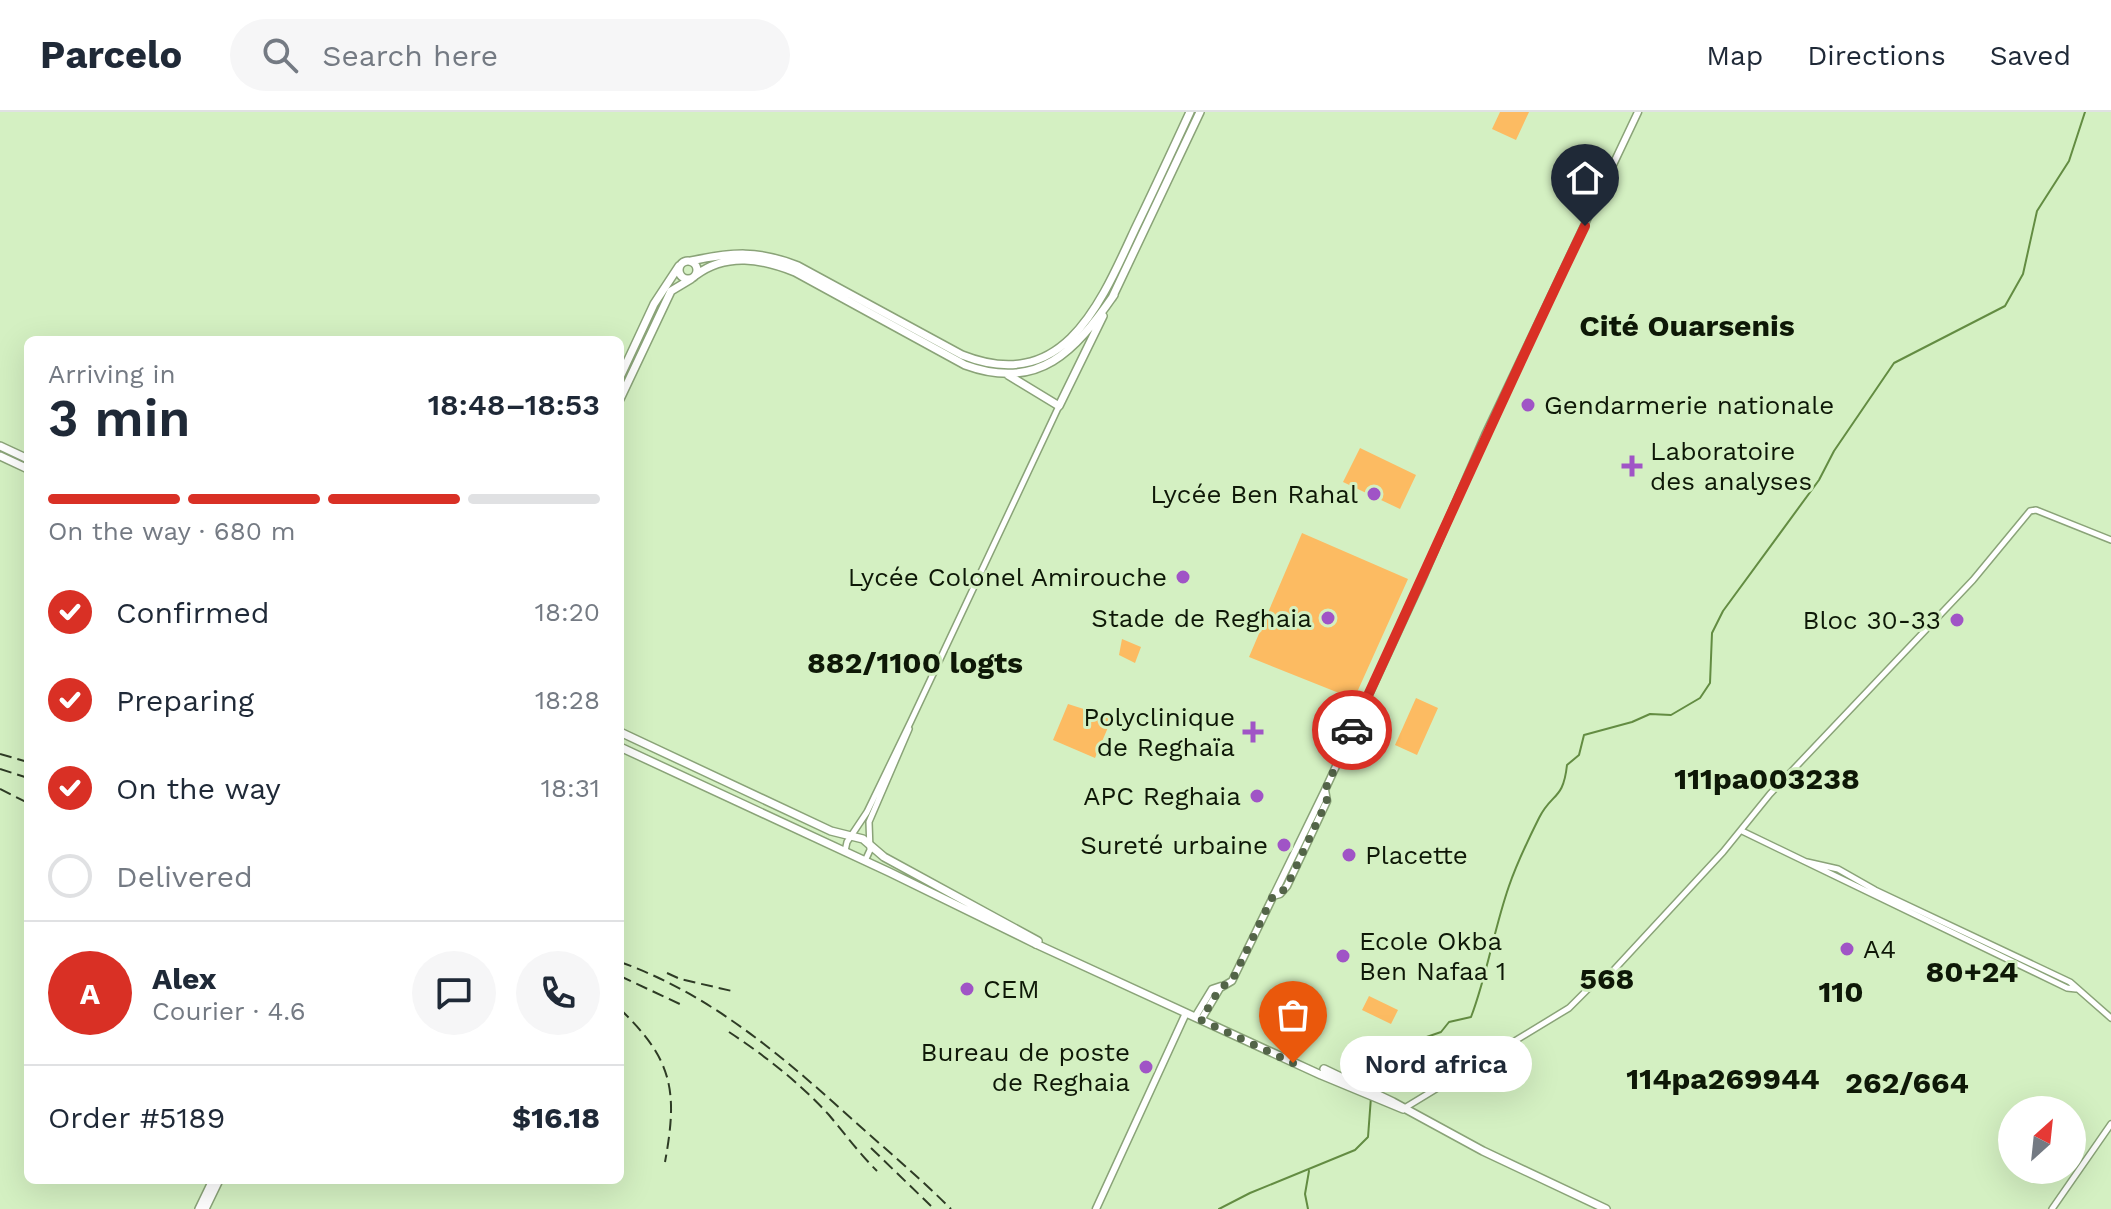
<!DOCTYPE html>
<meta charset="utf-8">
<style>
body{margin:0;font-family:"Work Sans",sans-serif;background:#f6f6f7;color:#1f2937;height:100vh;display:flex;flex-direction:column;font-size:30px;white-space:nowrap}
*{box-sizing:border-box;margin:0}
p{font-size:26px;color:#747a83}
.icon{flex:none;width:44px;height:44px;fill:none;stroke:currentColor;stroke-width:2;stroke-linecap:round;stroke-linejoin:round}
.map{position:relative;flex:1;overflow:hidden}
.panel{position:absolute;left:24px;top:224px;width:600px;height:848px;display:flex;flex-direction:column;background:#fff;border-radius:12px;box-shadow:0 8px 32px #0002}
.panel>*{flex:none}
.needle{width:52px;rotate:27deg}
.buttons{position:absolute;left:1998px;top:984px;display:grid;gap:16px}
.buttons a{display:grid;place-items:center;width:88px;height:88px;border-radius:50%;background:#fff;box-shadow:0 8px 32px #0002;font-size:40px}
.pin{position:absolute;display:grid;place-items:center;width:68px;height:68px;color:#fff;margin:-82px -34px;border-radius:50% 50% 50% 0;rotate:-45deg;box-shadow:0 0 8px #0007}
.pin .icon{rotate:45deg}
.courier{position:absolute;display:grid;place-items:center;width:80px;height:80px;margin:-40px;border:6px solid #d93025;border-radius:50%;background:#fff;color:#222;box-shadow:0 2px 10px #0007}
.bubble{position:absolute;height:56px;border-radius:28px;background:#fff;box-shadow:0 8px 32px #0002;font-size:26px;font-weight:600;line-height:56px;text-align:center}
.overview em{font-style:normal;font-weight:600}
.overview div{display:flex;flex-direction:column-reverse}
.overview{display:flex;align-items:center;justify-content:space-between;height:136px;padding:0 24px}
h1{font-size:52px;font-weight:600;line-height:60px}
.bar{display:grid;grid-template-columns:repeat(4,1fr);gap:12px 8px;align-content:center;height:96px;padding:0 24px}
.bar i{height:10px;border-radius:6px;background:#e0e1e3}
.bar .active{background:#d93025}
.bar p{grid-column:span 4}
.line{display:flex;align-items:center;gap:20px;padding:0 24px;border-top:2px solid #e0e1e3}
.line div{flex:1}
.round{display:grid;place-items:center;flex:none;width:84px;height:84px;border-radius:42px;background:#f6f6f7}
ol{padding:0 24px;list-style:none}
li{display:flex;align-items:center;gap:24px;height:88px}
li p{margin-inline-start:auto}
li .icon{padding:8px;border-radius:50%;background:#d93025;color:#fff;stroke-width:4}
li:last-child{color:#747a83}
li i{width:44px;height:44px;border:4px solid #e0e1e3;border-radius:50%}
header{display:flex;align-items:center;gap:48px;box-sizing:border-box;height:112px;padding:0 40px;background:#fff;border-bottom:2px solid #e0e1e3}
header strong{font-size:38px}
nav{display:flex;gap:44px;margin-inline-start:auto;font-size:28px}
.search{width:560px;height:72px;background:#f6f6f7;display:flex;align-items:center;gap:20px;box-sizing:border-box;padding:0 28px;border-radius:44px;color:#747a83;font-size:30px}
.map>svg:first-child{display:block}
.green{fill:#fcbb62}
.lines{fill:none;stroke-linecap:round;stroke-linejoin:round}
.stream{stroke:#638c42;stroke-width:2}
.tertiary-casing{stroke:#8aa378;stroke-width:8}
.secondary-casing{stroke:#8aa378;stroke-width:9}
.primary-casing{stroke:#8aa378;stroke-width:10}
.trunk-casing{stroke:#8aa378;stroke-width:10}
.tertiary{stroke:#fff;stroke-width:5}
.secondary{stroke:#fff;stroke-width:6}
.primary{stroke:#fff;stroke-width:7}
.trunk{stroke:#fff;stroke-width:7}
.rail{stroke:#2e3b25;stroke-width:2;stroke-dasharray:12 6;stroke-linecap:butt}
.done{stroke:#536448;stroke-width:8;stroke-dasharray:0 14.4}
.route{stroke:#d93025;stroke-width:10}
.poi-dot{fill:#a054c6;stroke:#d4f0c2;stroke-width:3}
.labels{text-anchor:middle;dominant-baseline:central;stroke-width:6;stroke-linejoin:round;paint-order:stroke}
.poi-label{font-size:26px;fill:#0e1807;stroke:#d4f0c2;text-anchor:end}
.quarter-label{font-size:30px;font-weight:bold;fill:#0e1807;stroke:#d4f0c2}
</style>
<header>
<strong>Parcelo</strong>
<div class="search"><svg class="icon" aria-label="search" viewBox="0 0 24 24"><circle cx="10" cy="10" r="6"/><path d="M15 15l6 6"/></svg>Search here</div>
<nav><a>Map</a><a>Directions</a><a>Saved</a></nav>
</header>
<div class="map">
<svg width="2111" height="1097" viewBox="0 0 2111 1097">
<rect width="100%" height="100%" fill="#d4f0c2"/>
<path class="green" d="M1500,0H1529L1516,28L1492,17Z
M1360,336L1416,363L1400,397L1343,370Z
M1302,421L1408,467L1354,587L1249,545Z
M1122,527L1141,535L1135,551L1119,543Z
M1416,586L1438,596L1417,643L1395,633Z
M1068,592L1112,606L1095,646L1053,628Z
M1369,884L1398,898L1391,912L1362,898Z"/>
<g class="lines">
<path class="stream" d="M1372,978L1376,953L1392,937L1441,920L1449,910L1471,905C1487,863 1494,817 1509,774C1517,751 1528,728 1539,706C1552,680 1563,689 1567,653L1579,643L1584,623L1632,610L1650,602L1671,603L1700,586L1710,571L1712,521L1723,499L1819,368L1834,339L1894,251L2005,194L2023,162L2037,99L2069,49L2085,0
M1219,1097L1250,1081L1355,1038L1368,1025L1371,985
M1308,1097L1305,1082L1309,1059"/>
<defs>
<path id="tertiary" d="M1742,719L2067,876L2076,877
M845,739L847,730L867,700L911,609L1059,294
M865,749L870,738L869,710L909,617
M1807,750L1838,757L1875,778L2070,870L2111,906
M1403,997L1569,896L1601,864L1611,861L1723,740L1770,682L1973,468L2030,399L2036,398L2111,428
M2052,1097L2111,1012"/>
<path id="secondary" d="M1273,784L1280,782L1287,774L1327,689L1325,678
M1195,905L1212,877L1221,874
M1201,908L1220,876L1232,869L1325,678L1421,470L1485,323L1638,0
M1096,1097L1186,901"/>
<path id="primary" d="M1036,832L1321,963L1403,997
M1324,957L1393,990L1483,1039L1606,1097"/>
<path id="trunk" d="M679 158a9 9 0 1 1 18 0a9 9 0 1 1-18 0Z
M691,149C733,140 758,138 798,154L962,243C1063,283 1100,193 1135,117C1154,78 1172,39 1190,0
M696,163C727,140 762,147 795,160L965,253C1039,280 1075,239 1114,183
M1112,186L1200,0
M1008,263L1059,294L1103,204
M620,265L654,192L679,154
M620,287L671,179L691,167
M0,334L28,347
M0,344L28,357
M620,620L831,719L863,727L884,745L1038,829
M620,635L889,760L1036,832
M199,1097L213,1068
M205,1097L219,1068"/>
</defs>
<use href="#tertiary" class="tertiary-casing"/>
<use href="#secondary" class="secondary-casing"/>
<use href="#primary" class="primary-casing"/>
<use href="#trunk" class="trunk-casing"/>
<use href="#tertiary" class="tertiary"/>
<use href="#secondary" class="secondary"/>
<use href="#primary" class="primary"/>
<use href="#trunk" class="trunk"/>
<path class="rail" d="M0,642L28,650
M0,657L28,666
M0,677L28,691
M620,850C702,879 769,933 833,990C872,1026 913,1059 951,1097
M667,861L680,867L732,879
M620,864L684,894
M620,897C673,948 678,979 665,1050
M729,920C764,943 801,972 829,1003C845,1022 859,1041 877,1059
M871,1036L931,1094"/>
</g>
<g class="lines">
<path class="done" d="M1293,951L1201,908L1220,876L1232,869L1273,784L1280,782L1287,774L1327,689L1325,678L1352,618"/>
<path class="route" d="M1352,618C1430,450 1504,281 1585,114"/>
</g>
<g class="poi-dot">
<circle cx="1528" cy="293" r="8"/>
<path d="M1628 342h8v8h8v8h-8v8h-8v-8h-8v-8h8z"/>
<circle cx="1374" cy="382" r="8"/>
<circle cx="1183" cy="465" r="8"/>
<circle cx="1328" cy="506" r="8"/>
<circle cx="1957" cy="508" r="8"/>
<path d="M1249 608h8v8h8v8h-8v8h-8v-8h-8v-8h8z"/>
<circle cx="1257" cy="684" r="8"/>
<circle cx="1284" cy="733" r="8"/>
<circle cx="1349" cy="743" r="8"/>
<circle cx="1847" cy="837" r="8"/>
<circle cx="1343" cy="844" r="8"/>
<circle cx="967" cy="877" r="8"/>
<circle cx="1146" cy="955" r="8"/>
</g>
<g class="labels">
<g class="poi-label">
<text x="1544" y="293" text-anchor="start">Gendarmerie nationale</text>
<text x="1650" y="339" text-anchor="start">Laboratoire<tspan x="1650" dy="30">des analyses</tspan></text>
<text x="1358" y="382">Lycée Ben Rahal</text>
<text x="1167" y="465">Lycée Colonel Amirouche</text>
<text x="1312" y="506">Stade de Reghaia</text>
<text x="1941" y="508">Bloc 30-33</text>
<text x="1235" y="605">Polyclinique<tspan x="1235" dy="30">de Reghaïa</tspan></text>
<text x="1241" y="684">APC Reghaia</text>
<text x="1268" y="733">Sureté urbaine</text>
<text x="1365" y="743" text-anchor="start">Placette</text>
<text x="1359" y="829" text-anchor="start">Ecole Okba<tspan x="1359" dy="30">Ben Nafaa 1</tspan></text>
<text x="1863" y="837" text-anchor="start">A4</text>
<text x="983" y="877" text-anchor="start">CEM</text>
<text x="1130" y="940">Bureau de poste<tspan x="1130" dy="30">de Reghaia</tspan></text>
</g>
<g class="quarter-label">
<text x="1687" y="213">Cité Ouarsenis</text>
<text x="915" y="550">882/1100 logts</text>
<text x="1767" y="666">111pa003238</text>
<text x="1972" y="859">80+24</text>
<text x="1607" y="866">568</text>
<text x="1841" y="879">110</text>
<text x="1723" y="966">114pa269944</text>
<text x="1907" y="970">262/664</text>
</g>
</g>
</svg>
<div class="buttons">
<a><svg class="needle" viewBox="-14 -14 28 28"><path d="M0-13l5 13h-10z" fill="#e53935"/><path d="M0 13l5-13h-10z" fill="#747a83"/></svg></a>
</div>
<div class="pin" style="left:1293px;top:951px;background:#ea580c"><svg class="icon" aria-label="bag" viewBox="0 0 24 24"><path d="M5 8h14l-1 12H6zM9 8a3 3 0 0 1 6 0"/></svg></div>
<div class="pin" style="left:1585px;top:114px;background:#1f2937"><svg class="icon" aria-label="home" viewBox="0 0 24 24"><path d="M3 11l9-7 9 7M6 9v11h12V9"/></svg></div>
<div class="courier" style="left:1352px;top:618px"><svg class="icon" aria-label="car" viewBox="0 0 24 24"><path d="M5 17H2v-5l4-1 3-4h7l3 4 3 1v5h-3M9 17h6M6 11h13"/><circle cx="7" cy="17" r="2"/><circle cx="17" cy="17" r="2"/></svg></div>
<div class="bubble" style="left:1340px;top:924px;width:192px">Nord africa</div>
<section class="panel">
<div class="overview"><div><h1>3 min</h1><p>Arriving in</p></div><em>18:48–18:53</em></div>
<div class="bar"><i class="active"></i><i class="active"></i><i class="active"></i><i></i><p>On the way · 680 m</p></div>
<ol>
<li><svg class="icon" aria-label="check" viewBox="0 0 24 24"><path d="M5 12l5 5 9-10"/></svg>Confirmed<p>18:20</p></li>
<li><svg class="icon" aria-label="check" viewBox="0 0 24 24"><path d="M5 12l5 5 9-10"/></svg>Preparing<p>18:28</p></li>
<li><svg class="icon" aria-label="check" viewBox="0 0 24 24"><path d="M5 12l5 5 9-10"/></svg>On the way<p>18:31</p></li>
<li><i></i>Delivered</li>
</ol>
<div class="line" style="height:144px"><b class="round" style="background:#d93025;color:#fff">A</b><div><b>Alex</b><p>Courier · 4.6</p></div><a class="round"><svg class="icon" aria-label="chat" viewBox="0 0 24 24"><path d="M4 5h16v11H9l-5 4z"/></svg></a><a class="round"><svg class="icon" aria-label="phone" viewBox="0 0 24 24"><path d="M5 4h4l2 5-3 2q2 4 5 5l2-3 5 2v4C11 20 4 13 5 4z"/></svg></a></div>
<div class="line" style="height:104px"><div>Order #5189</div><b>$16.18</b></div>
</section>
</div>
